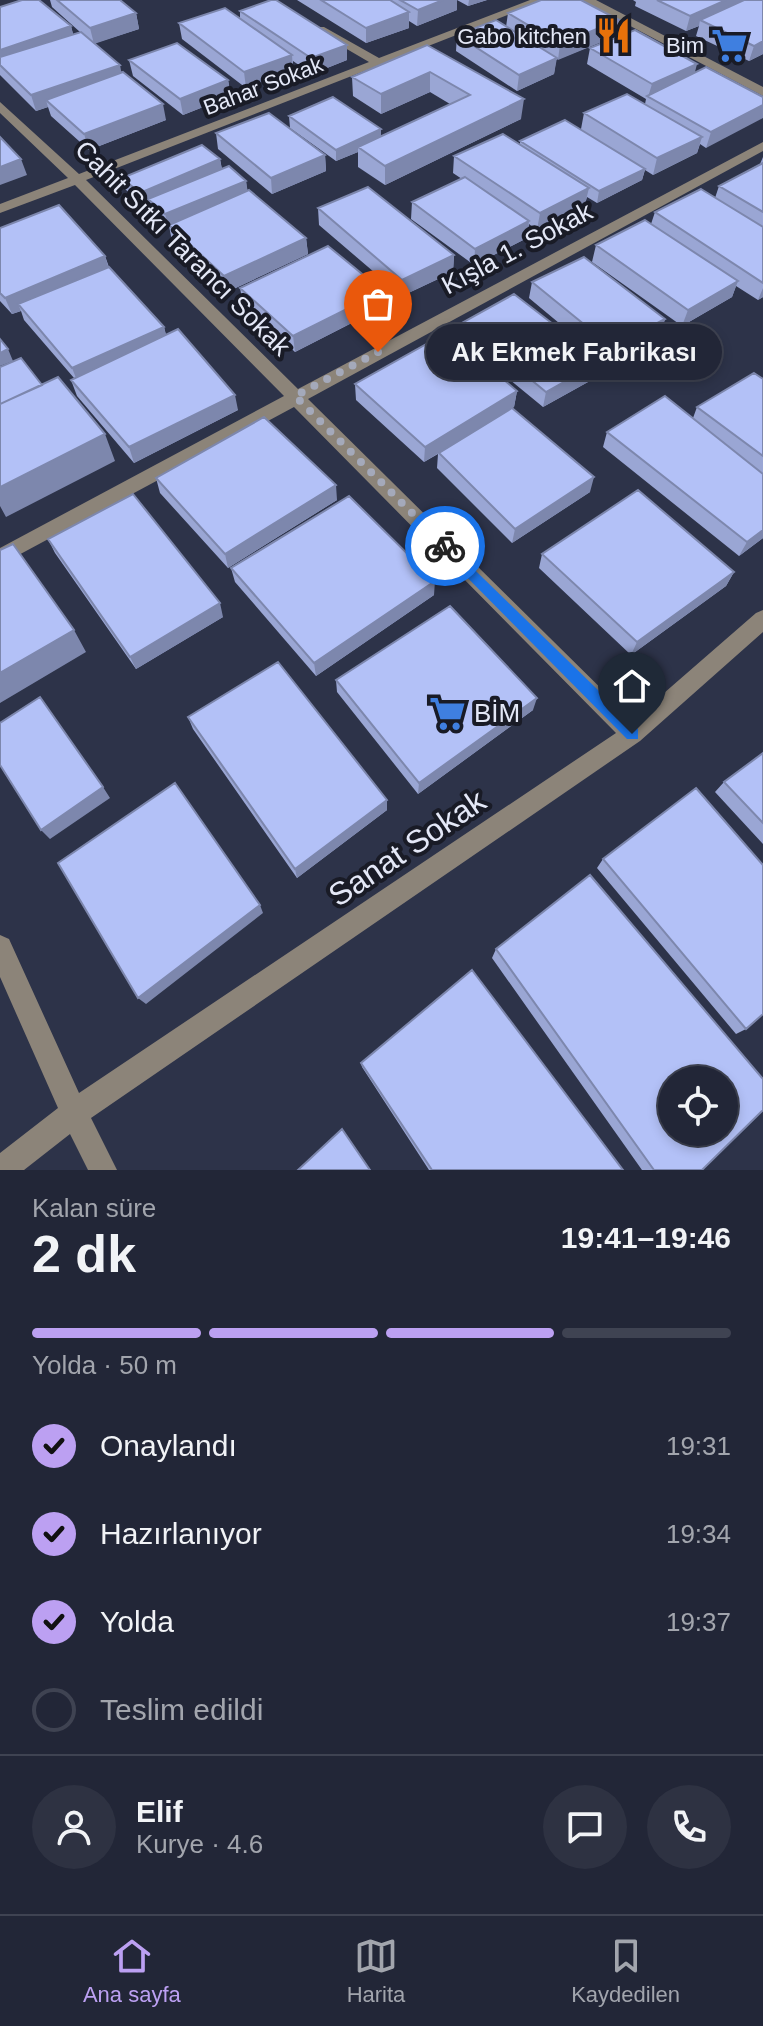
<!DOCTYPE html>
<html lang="tr">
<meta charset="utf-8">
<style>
body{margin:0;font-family:Arial,sans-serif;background:#2e3242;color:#f1f3f6;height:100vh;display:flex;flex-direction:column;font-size:30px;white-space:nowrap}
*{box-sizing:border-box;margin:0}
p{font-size:26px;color:#a2a5ad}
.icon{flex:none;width:44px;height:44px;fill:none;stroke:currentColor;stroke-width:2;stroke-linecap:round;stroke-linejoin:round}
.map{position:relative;height:1170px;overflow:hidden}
.details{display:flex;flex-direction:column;background:#222637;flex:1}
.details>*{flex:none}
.fabs{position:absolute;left:658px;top:1066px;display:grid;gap:16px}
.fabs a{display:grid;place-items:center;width:80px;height:80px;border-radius:50%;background:#222637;box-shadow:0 4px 12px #0003,0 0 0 2px #3f4352;font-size:40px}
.pin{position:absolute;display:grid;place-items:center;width:68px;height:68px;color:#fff;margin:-82px -34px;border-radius:50% 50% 50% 0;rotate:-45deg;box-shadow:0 0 8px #0007}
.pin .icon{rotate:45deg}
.courier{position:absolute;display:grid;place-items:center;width:80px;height:80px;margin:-40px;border:6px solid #1a73e8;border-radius:50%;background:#fff;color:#222;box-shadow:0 2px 10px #0007}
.bubble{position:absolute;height:56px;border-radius:28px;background:#222637;box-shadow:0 4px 12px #0003,0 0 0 2px #3f4352;font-size:26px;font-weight:800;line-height:56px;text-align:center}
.summary em{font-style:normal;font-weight:800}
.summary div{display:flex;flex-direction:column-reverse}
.summary{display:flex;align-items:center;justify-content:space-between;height:136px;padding:0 32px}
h1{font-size:52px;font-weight:800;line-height:60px}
.bar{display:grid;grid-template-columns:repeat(4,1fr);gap:12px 8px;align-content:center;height:96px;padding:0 32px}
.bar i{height:10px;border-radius:6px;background:#3f4352}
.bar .active{background:#bca0f2}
.bar p{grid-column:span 4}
.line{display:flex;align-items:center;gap:20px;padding:0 32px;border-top:2px solid #3f4352}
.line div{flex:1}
.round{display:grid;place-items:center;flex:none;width:84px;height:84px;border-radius:42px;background:#2e3242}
ol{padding:0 32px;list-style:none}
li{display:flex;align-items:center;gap:24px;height:88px}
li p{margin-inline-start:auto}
li .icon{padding:8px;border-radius:50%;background:#bca0f2;color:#111;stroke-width:4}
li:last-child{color:#a2a5ad}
li i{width:44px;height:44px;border:4px solid #3f4352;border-radius:50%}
.tab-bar{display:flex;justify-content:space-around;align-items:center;height:112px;border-top:2px solid #3f4352;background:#222637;font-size:22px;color:#a2a5ad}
.tab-bar a{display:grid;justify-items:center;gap:4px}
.tab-bar .active{color:#bca0f2}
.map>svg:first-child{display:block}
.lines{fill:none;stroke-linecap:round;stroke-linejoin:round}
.minor{fill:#8c8479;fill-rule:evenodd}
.wall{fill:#9aa6d4}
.shaded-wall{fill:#7d87ad}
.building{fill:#b3c1f7;stroke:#7d87ad;stroke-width:2;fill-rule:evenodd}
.route{fill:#1a73e8}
.done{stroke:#a4a9ba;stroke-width:8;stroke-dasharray:0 14.4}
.labels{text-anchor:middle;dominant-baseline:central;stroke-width:8;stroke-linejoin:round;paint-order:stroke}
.far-poi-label{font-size:22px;fill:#e4e8f7;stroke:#191b26;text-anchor:end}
.far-street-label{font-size:22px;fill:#e4e8f7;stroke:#191b26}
.street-label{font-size:26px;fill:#e4e8f7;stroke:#191b26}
.poi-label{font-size:26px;fill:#e4e8f7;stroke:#191b26;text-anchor:start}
.near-street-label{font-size:32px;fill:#e4e8f7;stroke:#191b26}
</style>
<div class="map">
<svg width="763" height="1170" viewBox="0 0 763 1170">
<rect width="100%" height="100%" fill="#2d3349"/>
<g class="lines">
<path class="minor" d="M530,0H546L86,180L298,389L763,142V151L308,399L633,720L756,613L763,610V632L640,741L91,1118L117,1170H88L70,1134L24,1170H0V1153L58,1108L0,977V935L9,939L79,1093L616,733L294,407L0,565V548L284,396L75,185L0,213V204L68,178L0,113V102L79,174L369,62L316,31V27H324L379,58Z
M581,0H596L763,87V96Z"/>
</g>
<path class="wall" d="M50,0H120L136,13L139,29L95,43L166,120L89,150L51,116L48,107L36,111L0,75V7L71,26L73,34L80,32L52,7Z
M297,0H457V10L417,26L409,21V28L366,43Z
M457,0H487L468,6Z
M633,0H763V54L749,61L696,36L699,26L686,31L635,6L636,2Z
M240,11L347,45V60L312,74L293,61V70L246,88L182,39L179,23L240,18Z
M508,13L619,20L616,36L556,60L554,74L517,91L456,51L457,35L506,27Z
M427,45L521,119L385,185L358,167V152L336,161L290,128L289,116L381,136L450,104L430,92L381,114L353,96L352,77Z
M590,48L695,72L763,97L706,148L700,144L697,153L653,175L645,170L642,180L597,203L587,197L585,204L537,230L529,224L527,238L474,265L411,219L412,202L462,179L453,173L454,156L520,145V141L581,129L584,113L645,104L646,99L587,64Z
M129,60L228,80L231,96L183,115L133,76Z
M216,133L325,155L326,171L272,194L218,149Z
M763,157V297L758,300L736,286L732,297L682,326L592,262L596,245L651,224L655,212L715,198L719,186L760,164Z
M220,159L222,169L246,181L247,191L306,238L308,254L227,292L172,241L169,226H168L151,210L149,202L143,205L125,189L122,178Z
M318,208L454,255L453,272L402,296L319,225Z
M0,228L105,256L109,267L164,327L166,335L238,410L134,463L77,396L71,380L74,378L24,320L21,311L12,314L0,301Z
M532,282L665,319L660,335L607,363L529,298Z
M240,288L383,307L295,352L243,304Z
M462,323L601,361L597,377L543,407L460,339Z
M763,379V538L739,556L603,447L607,432L693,418L697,407Z
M355,384L517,391L514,407L512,408L590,492L512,543L437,468L438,454L424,462L356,400Z
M156,478L337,500L228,568L160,493Z
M48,539L223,617L136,669L55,553Z
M542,554L734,572L726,586L631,655L539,568Z
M231,568L434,595L316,676L235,582Z
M336,680L533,710L418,794L337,692Z
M188,717L387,810L297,878L193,729Z
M763,753V844L715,792L724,782Z
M603,859L746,1029L736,1034L597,868Z
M496,949L702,1170H642L492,958Z
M361,1063L623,1170H429L362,1067Z"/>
<path class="shaded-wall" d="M443,0H457V10L417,26L418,10Z
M469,0H487L468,6Z
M726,0H744L700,20L699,26L686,31L690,16Z
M409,12V28L366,43V28Z
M136,13L139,29L94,44L90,28Z
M619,20L616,36L558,60L560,44Z
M71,26L75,42L0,64V50Z
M763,41V54L749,61L754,46Z
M347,45V60L312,74L311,58Z
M292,55L293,70L246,88L244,72Z
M557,58L554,74L517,91L519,75Z
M697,64L693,80L648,97L652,84Z
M120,65L123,81L46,100L48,107L36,111L31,95Z
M430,72V92L381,114V94Z
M228,80L231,96L183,115L180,99Z
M524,99L521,119L385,185V166Z
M163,104L166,120L89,150L84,134Z
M763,105V118L706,148L711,132Z
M381,129V141L358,147V152L336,161V150Z
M702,137L697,153L653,175L657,158Z
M325,155L326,171L272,194L271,178Z
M21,159L27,175L0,185V167Z
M220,159L222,171L148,199L149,202L143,205L140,193Z
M645,169L642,180L597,203L599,191Z
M246,181L248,193L168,226L165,214Z
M589,188L585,204L537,230L540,213Z
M529,221L527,238L474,265L475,249Z
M306,238L308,254L227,292L224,276Z
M454,255L453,272L402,296V280Z
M105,256L110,272L18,304L21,311L12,314L5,298Z
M738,281L732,297L682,326L688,310Z
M763,288V297L758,300Z
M383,291V307L295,352L293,336Z
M665,319L660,335L607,363L612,347Z
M164,327L168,343L78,383L72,368Z
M8,349L13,361L0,366V353Z
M601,361L597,377L543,407L546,392Z
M517,391L514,407L424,462L425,447Z
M235,395L238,410L134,463L129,447Z
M105,434L115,461L6,517L0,506V487Z
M594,477L590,492L512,543L515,529Z
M336,485L337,500L228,568L225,554Z
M763,530V538L739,556L747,542Z
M734,572L726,586L631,655L637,642Z
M435,581L434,595L316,676L314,663Z
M220,603L223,617L136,669L130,657Z
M74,630L86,652L0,703V673Z
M537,698L533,710L418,794L419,783Z
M103,787L110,798L50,839L41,830Z
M387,800V810L297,878L295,869Z
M260,905L263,913L146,1004L138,998Z"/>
<path class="building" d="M22,0H39L71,26L0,50V7Z
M57,0H120L136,13L90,28Z
M271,0H276L347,45L311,58L240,11Z
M321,0H390L409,12L366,28Z
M400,0H443L418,10Z
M541,0H581L619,20L560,44L508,13Z
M657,0H726L690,16Z
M744,0H763V41L754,46L700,20Z
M225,8L292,55L244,72L179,23Z
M496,20L557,58L519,75L457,35Z
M635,30L697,64L652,84L590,48Z
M81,32L120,65L31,95L0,65V57Z
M177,43L228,80L180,99L129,60Z
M427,45L524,99L385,166L358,147L470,95L430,72L381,94L352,77Z
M706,67L763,97V105L711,132L647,96Z
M123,72L163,104L84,134L46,100Z
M627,94L702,137L657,158L584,113Z
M333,97L381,129L336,150L289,116Z
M269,113L325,155L271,178L216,133Z
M565,120L645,169L599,191L520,141Z
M503,134L589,188L540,213L454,156Z
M0,137L21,159L0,167Z
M202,145L220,159L140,193L122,178Z
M763,163V212L719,186Z
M229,166L246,181L165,214L148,199Z
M465,177L529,221L475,249L412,202Z
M368,187L454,255L402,280L318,208Z
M701,189L763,227V283L655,212Z
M249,190L306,238L224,276L169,225Z
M59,205L105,256L5,298L0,293V228Z
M645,220L738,281L688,310L596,245Z
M328,246L383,291L293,336L240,288Z
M584,257L665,319L612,347L532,282Z
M109,267L164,327L72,368L18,304Z
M514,294L601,361L546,392L462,323Z
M178,329L235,395L129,447L71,380Z
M448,332L517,391L425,447L355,384Z
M0,339L8,349L0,353Z
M21,358L42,385L0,404V367Z
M754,373L763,379V456L697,407Z
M58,377L105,434L0,487V404Z
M665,396L763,474V530L747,542L607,432Z
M512,408L594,477L515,529L439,453Z
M264,417L336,485L225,554L156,478Z
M638,490L734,572L637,642L542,554Z
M133,494L220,603L130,657L48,539Z
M349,496L435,581L314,663L231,568Z
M13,544L74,630L0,673V550Z
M450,606L537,698L419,783L336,680Z
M278,662L387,800L295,869L188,717Z
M40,697L103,787L41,830L0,765V723Z
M763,753V823L724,782Z
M175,783L260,905L138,998L58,863Z
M696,788L763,865V1014L746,1029L603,859Z
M590,875L763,1079V1110L702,1170H654L496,949ZM672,1080H724V1132H672Z
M472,970L623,1170H432L361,1063Z
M342,1129L370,1170H298Z"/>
<path class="route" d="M445,541L638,729V739H627L440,550L439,546Z"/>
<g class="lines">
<path class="done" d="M378,352L295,396L445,546"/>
</g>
<defs>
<symbol id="restaurant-bare" viewBox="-9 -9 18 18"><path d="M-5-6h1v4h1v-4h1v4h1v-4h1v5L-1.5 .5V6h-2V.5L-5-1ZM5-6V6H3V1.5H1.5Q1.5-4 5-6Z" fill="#e8710a" stroke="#191b26" stroke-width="2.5" paint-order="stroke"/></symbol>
<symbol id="supermarket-bare" viewBox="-9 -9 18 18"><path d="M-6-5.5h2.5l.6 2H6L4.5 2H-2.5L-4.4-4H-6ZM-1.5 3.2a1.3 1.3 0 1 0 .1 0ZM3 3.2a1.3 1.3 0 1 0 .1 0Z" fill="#3f7fe0" stroke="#191b26" stroke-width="2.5" paint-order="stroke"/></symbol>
</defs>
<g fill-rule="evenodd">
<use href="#restaurant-bare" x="588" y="10" width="51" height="51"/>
<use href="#supermarket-bare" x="704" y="20" width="51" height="51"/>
<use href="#supermarket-bare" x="422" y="688" width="51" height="51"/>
</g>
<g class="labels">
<g class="far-poi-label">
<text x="587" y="36">Gabo kitchen</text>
<text x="704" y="45">Bim</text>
</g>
<g class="far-street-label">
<text transform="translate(263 86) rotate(-21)">Bahar Sokak</text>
</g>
<g class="street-label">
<text transform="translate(183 248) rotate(45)">Cahit Sıtkı Tarancı Sokak</text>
<text transform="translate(517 248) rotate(-28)">Kışla 1. Sokak</text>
</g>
<g class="poi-label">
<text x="474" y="713">BİM</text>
</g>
<g class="near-street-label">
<text transform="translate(407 848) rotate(-34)">Sanat Sokak</text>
</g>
</g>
</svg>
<div class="fabs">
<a><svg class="icon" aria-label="locate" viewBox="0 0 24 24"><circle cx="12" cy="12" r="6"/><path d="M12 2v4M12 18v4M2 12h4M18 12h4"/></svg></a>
</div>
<div class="pin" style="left:378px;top:352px;background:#ea580c"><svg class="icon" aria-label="bag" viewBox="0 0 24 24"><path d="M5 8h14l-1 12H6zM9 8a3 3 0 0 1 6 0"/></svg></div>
<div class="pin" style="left:632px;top:734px;background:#1f2937"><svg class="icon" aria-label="home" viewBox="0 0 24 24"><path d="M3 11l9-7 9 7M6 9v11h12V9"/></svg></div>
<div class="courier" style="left:445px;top:546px"><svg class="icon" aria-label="bike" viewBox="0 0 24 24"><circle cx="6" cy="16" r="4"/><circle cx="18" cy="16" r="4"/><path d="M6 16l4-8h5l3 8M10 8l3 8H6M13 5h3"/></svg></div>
<div class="bubble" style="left:426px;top:324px;width:296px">Ak Ekmek Fabrikası</div>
</div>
<section class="details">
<div class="summary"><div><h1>2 dk</h1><p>Kalan süre</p></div><em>19:41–19:46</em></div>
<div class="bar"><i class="active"></i><i class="active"></i><i class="active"></i><i></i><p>Yolda · 50 m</p></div>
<ol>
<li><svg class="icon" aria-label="check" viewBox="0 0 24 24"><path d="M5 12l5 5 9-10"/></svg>Onaylandı<p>19:31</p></li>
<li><svg class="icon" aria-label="check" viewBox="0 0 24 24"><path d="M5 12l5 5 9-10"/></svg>Hazırlanıyor<p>19:34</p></li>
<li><svg class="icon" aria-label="check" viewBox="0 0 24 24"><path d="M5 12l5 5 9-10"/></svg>Yolda<p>19:37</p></li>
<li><i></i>Teslim edildi</li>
</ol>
<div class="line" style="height:144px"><a class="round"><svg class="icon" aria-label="person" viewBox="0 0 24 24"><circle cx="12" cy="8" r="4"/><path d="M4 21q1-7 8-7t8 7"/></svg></a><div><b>Elif</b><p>Kurye · 4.6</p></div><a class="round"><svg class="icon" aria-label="chat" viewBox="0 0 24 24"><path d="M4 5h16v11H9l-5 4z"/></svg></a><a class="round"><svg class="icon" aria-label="phone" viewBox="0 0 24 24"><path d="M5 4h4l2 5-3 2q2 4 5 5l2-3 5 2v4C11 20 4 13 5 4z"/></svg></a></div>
</section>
<nav class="tab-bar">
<a class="active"><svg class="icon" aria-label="home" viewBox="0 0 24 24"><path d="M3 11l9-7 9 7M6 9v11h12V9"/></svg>Ana sayfa</a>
<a><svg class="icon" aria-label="map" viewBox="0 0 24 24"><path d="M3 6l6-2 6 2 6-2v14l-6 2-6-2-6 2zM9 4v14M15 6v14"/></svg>Harita</a>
<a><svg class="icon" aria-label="saved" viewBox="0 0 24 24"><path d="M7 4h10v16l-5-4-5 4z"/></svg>Kaydedilen</a>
</nav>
